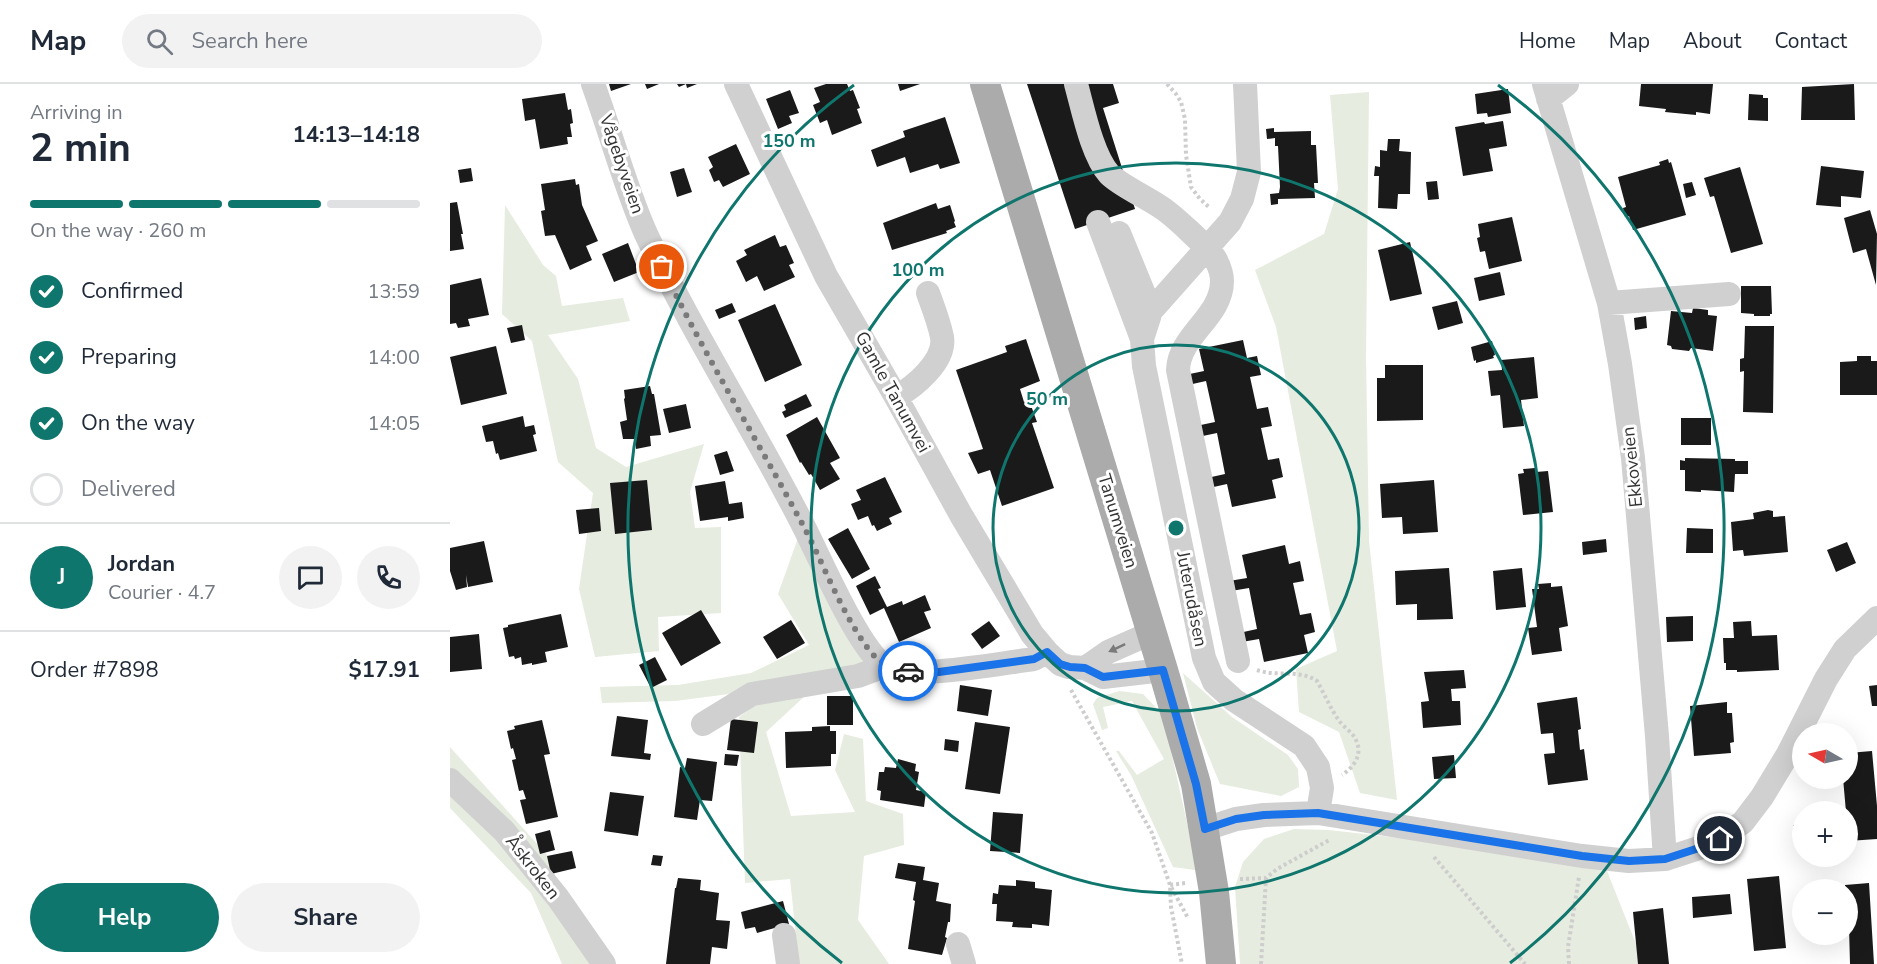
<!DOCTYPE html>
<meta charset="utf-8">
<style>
body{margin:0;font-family:"Nunito Sans",sans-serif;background:#f2f2f3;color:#1f2937;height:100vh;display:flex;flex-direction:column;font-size:22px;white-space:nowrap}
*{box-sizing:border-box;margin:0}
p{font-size:20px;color:#747a83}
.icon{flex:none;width:33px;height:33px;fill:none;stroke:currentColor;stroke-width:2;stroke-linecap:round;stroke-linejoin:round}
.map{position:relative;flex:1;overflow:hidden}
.drawer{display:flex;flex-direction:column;background:#fff;width:450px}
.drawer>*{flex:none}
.needle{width:39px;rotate:279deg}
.fabs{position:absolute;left:1342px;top:639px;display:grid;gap:12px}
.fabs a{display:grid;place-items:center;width:66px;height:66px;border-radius:50%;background:#fff;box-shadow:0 6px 24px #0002;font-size:30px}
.pin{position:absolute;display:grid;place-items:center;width:51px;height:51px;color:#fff;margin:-26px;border:3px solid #fff;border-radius:50%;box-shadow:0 2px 6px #0007}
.courier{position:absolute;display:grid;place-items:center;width:60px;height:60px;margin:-30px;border:4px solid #1a73e8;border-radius:50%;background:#fff;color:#222;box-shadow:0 2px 8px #0007}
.headline em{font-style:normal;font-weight:700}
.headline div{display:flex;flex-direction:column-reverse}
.headline{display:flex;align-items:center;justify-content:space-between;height:102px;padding:0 30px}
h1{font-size:39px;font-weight:700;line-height:45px}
.bar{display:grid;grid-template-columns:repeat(4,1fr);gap:9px 6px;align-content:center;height:72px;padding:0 30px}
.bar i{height:8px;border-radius:4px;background:#e0e1e3}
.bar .selected{background:#0f766e}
.bar p{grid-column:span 4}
.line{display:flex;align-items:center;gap:15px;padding:0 30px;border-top:2px solid #e0e1e3}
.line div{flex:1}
.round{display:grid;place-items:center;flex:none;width:63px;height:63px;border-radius:32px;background:#f2f2f3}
ol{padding:0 30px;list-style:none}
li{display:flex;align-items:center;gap:18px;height:66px}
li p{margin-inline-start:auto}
li .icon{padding:6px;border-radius:50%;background:#0f766e;color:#fff;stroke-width:4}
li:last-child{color:#747a83}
li i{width:33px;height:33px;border:3px solid #e0e1e3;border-radius:50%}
.primary-button{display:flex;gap:12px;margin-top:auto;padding:12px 30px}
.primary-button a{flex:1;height:69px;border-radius:36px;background:#0f766e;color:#fff;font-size:24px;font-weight:700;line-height:69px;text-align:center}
.primary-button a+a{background:#f2f2f3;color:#1f2937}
header{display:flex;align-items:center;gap:36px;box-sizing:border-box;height:84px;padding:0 30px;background:#fff;border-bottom:2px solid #e0e1e3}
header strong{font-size:28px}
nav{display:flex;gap:33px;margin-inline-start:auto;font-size:21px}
.search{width:420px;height:54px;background:#f2f2f3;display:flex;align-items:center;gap:15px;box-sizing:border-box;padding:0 21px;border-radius:33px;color:#747a83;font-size:22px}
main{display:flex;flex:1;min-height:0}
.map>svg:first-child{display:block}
.green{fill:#e6ecdf}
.building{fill:#1a1a1a}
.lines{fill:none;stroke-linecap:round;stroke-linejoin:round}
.path{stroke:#cdcdcd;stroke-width:4;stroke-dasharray:3 3;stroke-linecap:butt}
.minor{stroke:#d0d0d0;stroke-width:24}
.major{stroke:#ababab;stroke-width:30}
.oneway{fill:#7a7a7a}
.done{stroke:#7a7a7a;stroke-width:6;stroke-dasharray:0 10.8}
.route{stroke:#1a73e8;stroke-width:8}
.ring{fill:none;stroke:#0f766e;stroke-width:3}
.labels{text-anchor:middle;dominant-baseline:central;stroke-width:6;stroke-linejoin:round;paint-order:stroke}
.street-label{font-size:18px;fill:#333;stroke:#fff}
.centre{fill:#0f766e;stroke:#fff;stroke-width:3}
.ring-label{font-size:18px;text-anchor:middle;font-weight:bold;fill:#0f766e;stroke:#fff;stroke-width:6;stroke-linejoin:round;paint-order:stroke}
</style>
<header>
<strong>Map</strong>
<div class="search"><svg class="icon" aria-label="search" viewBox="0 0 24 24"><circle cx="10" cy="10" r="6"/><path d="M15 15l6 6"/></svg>Search here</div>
<nav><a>Home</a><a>Map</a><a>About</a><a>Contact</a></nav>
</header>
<main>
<section class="drawer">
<div class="headline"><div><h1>2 min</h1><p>Arriving in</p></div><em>14:13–14:18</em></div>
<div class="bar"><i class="selected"></i><i class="selected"></i><i class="selected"></i><i></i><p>On the way · 260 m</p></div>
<ol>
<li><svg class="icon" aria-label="check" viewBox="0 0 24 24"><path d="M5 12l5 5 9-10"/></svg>Confirmed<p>13:59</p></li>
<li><svg class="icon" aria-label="check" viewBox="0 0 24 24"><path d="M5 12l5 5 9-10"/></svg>Preparing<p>14:00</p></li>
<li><svg class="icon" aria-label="check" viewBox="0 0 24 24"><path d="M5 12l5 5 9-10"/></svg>On the way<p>14:05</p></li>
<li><i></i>Delivered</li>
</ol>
<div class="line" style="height:108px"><b class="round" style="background:#0f766e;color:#fff">J</b><div><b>Jordan</b><p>Courier · 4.7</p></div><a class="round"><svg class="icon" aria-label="chat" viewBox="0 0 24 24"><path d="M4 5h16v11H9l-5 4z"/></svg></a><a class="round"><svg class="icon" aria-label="phone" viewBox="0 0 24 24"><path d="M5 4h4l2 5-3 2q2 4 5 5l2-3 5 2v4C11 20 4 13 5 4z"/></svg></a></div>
<div class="line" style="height:78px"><div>Order #7898</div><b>$17.91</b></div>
<div class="primary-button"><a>Help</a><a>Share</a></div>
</section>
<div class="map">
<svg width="1427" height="880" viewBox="0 0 1427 880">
<rect width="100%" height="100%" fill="#fff"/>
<path class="green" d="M919,8L916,272L919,457L947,716L910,709L889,648L849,628L846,585L887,567L826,243L805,186L874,150L888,105L880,11Z
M55,121L93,181L106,192L112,222L173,214L180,237L98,251L128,295L146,364L176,383L254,360L240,408L245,444L271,443V529L208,533L209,567L145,573L129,505L143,409L108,378L82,257L52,230Z
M348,454L417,578L287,609L225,617L152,619L150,603L228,601L301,589L359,561L328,510Z
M733,589L782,633L838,671L848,685L849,703L831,712L770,700L747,644Z
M669,607L693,610L713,631L744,770L745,786L723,783L681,691L666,667H669L687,691L714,675L682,617L653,623L658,644L652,646L643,620L647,614Z
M356,611L316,648L341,732L405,728L385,686L394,650L413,655L416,717L453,730L454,761L414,772L408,836L439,880H349L340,795L295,799L289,633L313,616Z
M0,663L97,771L139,880H112L81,809L0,724Z
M844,745L879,746L1153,777L1194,880H790L785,803L793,778L814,755Z"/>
<path class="building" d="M159,0H181L161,7Z
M195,0H209L197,5Z
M227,0H247L237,4L236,0L229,3Z
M376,0H397L400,7L403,6L410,24L407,25L412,39L382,51L377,36L370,39L363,21L370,18L364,4Z
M448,0H470L450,7Z
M577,0H663L669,19L653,24L685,125L625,145Z
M1191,0H1263L1260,30L1246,28V31L1215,28L1216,25L1189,22Z
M1404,0L1405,36H1351L1352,3Z
M1058,5L1061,29L1038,33L1037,29L1027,30L1025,10Z
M340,6L349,29L339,32L342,39L328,45L316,15Z
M115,9L118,26L121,25L123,39L120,40L122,53H117L118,60L90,65L85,35L75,37L72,15Z
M1299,10L1313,11V14H1318V37L1298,36Z
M495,33L510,79L490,85L488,80L460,89L455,73L427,83L421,66L455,53L453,47Z
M1053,37L1057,62L1039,65L1043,87L1013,92L1005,43L1034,38L1035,40Z
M824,44V48L861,47V61H866L868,99H864L865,114L828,115V120L821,121L820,110L829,109L830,103L828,62H825V54L817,55L816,45Z
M938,55H950L949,67L961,68L960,110H948L947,125L928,124L929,92H924L925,82L930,83V66L937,67Z
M286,60L300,90L273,103L269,96L264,98L259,86L263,83L258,73Z
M1218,75L1219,79L1221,78L1236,131L1183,146L1179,132L1175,133L1173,124L1176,123L1168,93L1210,81L1209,78Z
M1371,82L1414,87L1411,114L1391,112V123L1366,121Z
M1290,83L1313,160L1281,169L1264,112L1260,113L1254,94Z
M21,84L23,97L10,99L8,86Z
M234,84L242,108L227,113L220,88Z
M125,95L126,101L129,100L132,121L148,157L136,162L142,176L120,186L105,151L95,152L91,127L95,126L91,100Z
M987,97L989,115L978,116L976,98Z
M1242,98L1246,111L1236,114L1233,100Z
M7,118L13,150H11L14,165L0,167V119Z
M486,119L488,125L500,121L505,137L504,138L506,143L496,147L497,149L442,166L433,139Z
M1420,126L1427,150L1426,201L1416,165L1403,169L1394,134Z
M1062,133L1072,177L1039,185L1035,167L1030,168L1027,154L1030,153L1028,140Z
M325,151L330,163L336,161L344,179L339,181L345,193L314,207L307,192L296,198L286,177L297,171L294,166Z
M960,158L972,210L940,217L928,166Z
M178,159L189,188L164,198L152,170Z
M1050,188L1055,211L1029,217L1024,194Z
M31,194L39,231L18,235L20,242L8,244L6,239L0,240V201Z
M1291,202H1321L1322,230H1320V232H1304V230L1291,229Z
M1007,217L1013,239L988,246L982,223Z
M282,219L286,228L269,235L265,226Z
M325,220L352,281L315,298L288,236Z
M1243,224L1258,226V231L1267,232L1263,267L1241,264L1239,267L1222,265L1221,262L1217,261L1221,227L1242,229Z
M1196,232L1197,244L1185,246L1184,234Z
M72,241L75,256L61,259L57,244Z
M1295,242H1324L1323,329L1293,328L1294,287L1290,288V275L1294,274Z
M576,255L590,297L570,305L574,318L579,316L587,338L582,339L604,404L552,422L540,386L528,390L518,369L533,365L506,286L557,268L555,262Z
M793,256L797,274L807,272L811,291L800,293L807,325L818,323L822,342L811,344L818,376L829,374L833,393L822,396L826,414L782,423L777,400L759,404L757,394L775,390L767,349L748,353L746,342L765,338L756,297L738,301L735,291L754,287L749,265Z
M1042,257L1045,271L1043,272L1044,274L1026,279V276L1024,277L1021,263Z
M46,262L57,310L11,321L0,273Z
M1407,272H1421V277H1427V311H1390V278L1407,277Z
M1084,273L1088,314L1071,316L1074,342L1053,344L1050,311L1041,312L1038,287L1052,286L1051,276Z
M935,281H973V336L927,337V294H935Z
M200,302L202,310H204L211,351L200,352L201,362L186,365L185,355H173L170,338L177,336L174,315L175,314L174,306Z
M356,310L362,322L335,334L332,328L336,326L334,321Z
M236,320L241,344L219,349L213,325Z
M73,332L75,343L84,341L86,350L83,351L87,367L50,376L48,369L46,370L43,357L36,358L32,342Z
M367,333L390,374L380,379L390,395L370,406L361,390L359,391L351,378L350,379L336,351Z
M1231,334H1261V361H1231Z
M277,367L284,387L270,391L264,371Z
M1235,374L1285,375V377H1298V390H1285L1284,408L1251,406V408L1235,407V386H1230V376L1235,377Z
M1085,384L1086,388L1098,387L1103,428L1073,431L1068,390L1074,389L1073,385Z
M435,393L452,428L439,434L442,440L427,447L424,441L422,442L418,432L408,436L401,420L411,416L406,406Z
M197,396L202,446L165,450L160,399Z
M984,396L988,448L953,450L952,433L932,434L930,400Z
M275,397L279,420L292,418L294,434L278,437V433L250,437L245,402Z
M149,424L151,447L129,450L126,426Z
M1318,426L1323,427V433L1335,432L1338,468L1294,472L1293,466L1283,467L1281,438L1304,435L1303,429Z
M398,444L420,485L402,495L378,455Z
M1237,444L1263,445V469H1236Z
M1156,455L1157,468L1133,471L1132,458Z
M34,457L43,498L18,503L16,491L17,503L6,506L0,487V464Z
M1397,458L1406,479L1386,488L1377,466Z
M835,461L839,480L850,477L854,497L843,499L850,531L861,529L865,548L854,551L858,569L814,578L809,555L792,558L789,549L807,545L799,504L781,507L779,497L797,494L792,471Z
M999,484L1003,535L967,536V520L946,521L945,487Z
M1072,484L1076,523L1046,526L1043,487Z
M425,492L431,504L428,505L437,523L452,517L453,521L475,511L481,526L474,528L481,544L449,558L434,524L420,531L406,502Z
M1101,499V503L1112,502L1118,542L1109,544L1112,567L1082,571L1078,544L1087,543L1082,505H1089L1088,500Z
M251,526L271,559L231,582L212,549Z
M111,530L118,563L95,568L97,578L82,581V579L72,581L71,573L65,575L64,572L59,573L53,544L58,543V541Z
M1243,532V557L1217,558L1216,533Z
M341,536L355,559L327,575L313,553Z
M539,537L550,552L532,565L521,550Z
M1301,537L1302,552L1327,551L1329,586L1287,588V586H1276V579H1274L1273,554H1284L1283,538Z
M29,550L32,585L0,588V553Z
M205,573L217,596L201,604L189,581Z
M1014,586L1016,604L1001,605L1002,617H1010L1011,641L973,644L971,618L979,617L974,588Z
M510,601L542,606L538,632L507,627Z
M1427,601V622H1422L1419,602Z
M377,612H403V641H377Z
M1127,613L1131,645L1128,646L1130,666L1134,665L1138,696L1098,701L1094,670L1105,669L1103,649L1091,650L1087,619Z
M1277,618V629H1282L1284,658L1280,659L1281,669L1244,672L1240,622Z
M167,632L198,636L194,669L201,670L200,676L161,672Z
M281,635L308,638L304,669L277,666Z
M92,636L100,670L94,671L108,733L76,740L70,716L76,715L73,706L69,707L62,676L66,675L63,664L61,665L57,647L65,645L64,642Z
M525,638L560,643L550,710L515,705Z
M380,642V647H386V670H381V682L336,684L335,648L362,647V643Z
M495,655L509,657L508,668L494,666Z
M1422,667L1427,722V755L1398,757V728H1396L1393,694H1398V669Z
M275,670L289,671L287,682L274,681Z
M1004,671L1006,694L984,695L982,673Z
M237,674L267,678L262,717L250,716L247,736L224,733L230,683L235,684Z
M448,675L466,680L465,687L469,688L466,706L476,708L474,723L430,716L431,707L427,706L429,688H434L435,683L446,684Z
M160,708L194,712L188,752L154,747Z
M1380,722L1381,728H1361V724Z
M543,728L573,730L570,769L540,767Z
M1353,740V761L1345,762L1343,741Z
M100,746L105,766L90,770L85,750Z
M122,767L126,784L101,790L97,772Z
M203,771L213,772L211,782L201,781Z
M448,779L475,783L473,796L489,799L486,817L501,820L500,838H498L495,853L497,854L492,871L458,865L465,817L463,816L466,798L445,794Z
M1329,792L1336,864L1304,867L1297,795Z
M228,794L251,796L250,806L269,809L266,836L280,837L277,865L262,863L260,880H216L225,804H226Z
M566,796L585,798V804L602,806L599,842L582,840V844L562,843L563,838L546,837L547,820H542L543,809L548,810L549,801L566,802Z
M1419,799L1424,880H1400L1398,806H1395V801Z
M1280,810L1282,830L1243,834L1242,813Z
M333,817L339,840L307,849L305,843L295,845L291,828Z
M1213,824L1219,880H1188L1183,828Z"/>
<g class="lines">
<path class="path" d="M717,0L726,10L731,18L735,35L736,71L741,103L750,115L760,124
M807,586C826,593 850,585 867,597C875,611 881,626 890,638C895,644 903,649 906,656C913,671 904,683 892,691
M621,606L702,749L720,801L721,823L732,880
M984,773L1075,880
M790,795L816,794L827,785L881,755
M735,799L720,801L738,834
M811,880L816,794
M1119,880L1118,863L1129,793"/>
<path class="minor" d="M143,0C161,49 175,103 196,150C243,250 303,343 353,441C369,472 409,566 435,582C462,597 551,579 584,575L597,568
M286,0L376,192L446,313L511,431L582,550L597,568L610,580L619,583L635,584L653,593L713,586
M626,0C633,25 642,71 659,90C668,100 696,113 709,122C721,129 759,164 766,176C769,182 772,190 772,197C772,233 729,251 728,286L788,577
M795,0L799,88L792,115L780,138L701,227L692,255L694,282L754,574L764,598L784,616L854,662L868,683L872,704L868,729
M1094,0L1159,219L1170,280L1183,374L1207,652L1215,775
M1098,15L1117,0
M648,138L692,255
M669,149L701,227
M1159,219L1279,210
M446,313C464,303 496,277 492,253C489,238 483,223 478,209
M635,584L658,568L701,549
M253,640L302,610L408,592L435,582
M0,696L54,747L108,814L154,880
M755,745L786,735L814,731L868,729L1132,772L1179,777L1215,775L1249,764L1270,755L1293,738L1312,713L1338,670L1376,595L1395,565L1427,534
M334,851L338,880
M508,860L514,880"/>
<path class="major" d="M535,0L713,586L746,700L764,808L771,880"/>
</g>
<defs><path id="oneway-solid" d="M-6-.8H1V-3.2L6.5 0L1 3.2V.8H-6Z" transform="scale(1.5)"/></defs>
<use class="oneway" href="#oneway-solid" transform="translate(667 564) rotate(155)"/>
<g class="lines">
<path class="done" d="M212,183C253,268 303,349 348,432C372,475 390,527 419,566C429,579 441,585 458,587"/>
<path class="route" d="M458,587L489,588L584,575L597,568L610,580L620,583L635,584L653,593L713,586L746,700L755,745L786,735L814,731L868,729L1132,772L1179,777L1215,775L1249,764L1270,755"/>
</g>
<g class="ring">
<circle cx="726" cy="444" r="183"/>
<circle cx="726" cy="444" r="365"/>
<path d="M392 879A548 548 0 0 1 404 1M1048 1A548 548 0 0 1 1060 879"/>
</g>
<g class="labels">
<g class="street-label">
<text transform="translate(172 80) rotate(71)">Vågebyveien</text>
<text transform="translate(443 308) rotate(61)">Gamle Tanumvei</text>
<text transform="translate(1182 383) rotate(-96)">Ekkoveien</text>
<text transform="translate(668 437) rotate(73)">Tanumveien</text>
<text transform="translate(742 515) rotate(79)">Juterudåsen</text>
<text transform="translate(83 783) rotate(52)">Åskroken</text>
</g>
</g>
<circle cx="726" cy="444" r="9" class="centre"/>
<g class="ring-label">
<text x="339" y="63">150 m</text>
<text x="468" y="192">100 m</text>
<text x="597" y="321">50 m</text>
</g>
</svg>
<div class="fabs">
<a><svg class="needle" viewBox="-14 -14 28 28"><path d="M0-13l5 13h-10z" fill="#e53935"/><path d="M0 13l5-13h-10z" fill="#747a83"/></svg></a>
<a>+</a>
<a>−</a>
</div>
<div class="pin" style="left:212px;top:183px;background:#ea580c"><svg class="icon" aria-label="bag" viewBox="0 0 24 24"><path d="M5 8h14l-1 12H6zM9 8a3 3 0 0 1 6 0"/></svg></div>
<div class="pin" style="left:1270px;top:755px;background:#1f2937"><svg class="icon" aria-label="home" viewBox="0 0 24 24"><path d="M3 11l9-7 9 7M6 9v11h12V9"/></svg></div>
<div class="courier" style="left:458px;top:587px"><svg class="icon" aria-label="car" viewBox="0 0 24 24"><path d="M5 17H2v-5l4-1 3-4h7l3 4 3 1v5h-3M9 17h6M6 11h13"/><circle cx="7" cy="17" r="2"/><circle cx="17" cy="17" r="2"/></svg></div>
</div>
</main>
